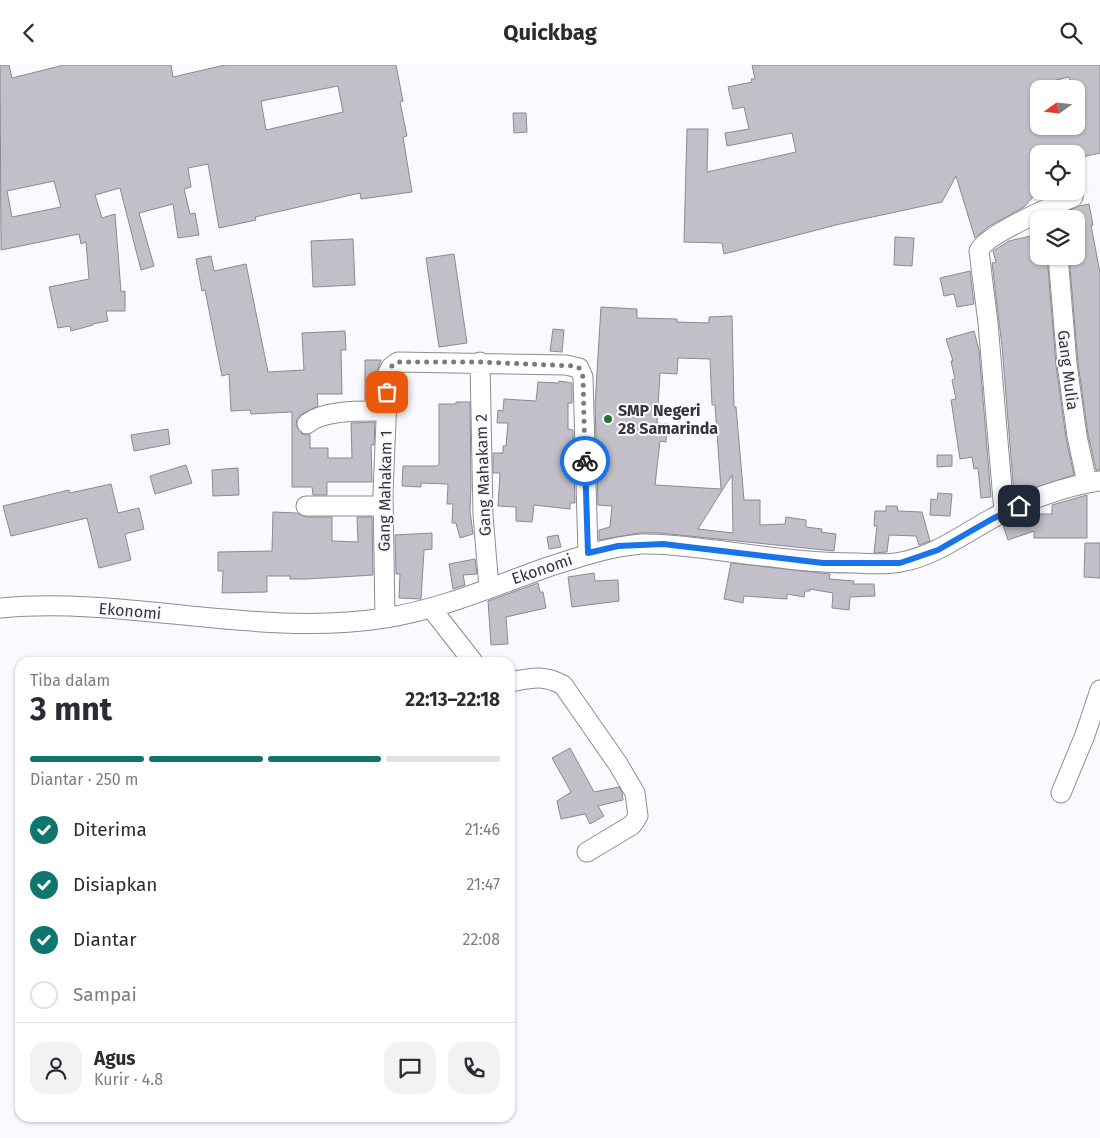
<!DOCTYPE html>
<html lang="id">
<meta charset="utf-8">
<style>
body{margin:0;font-family:"Fira Sans",sans-serif;background:#f2f2f3;color:#2b2b33;height:100vh;display:flex;flex-direction:column;font-size:19px;white-space:nowrap}
*{box-sizing:border-box;margin:0}
p{font-size:16px;color:#7c7c81}
.icon{flex:none;width:28px;height:28px;fill:none;stroke:currentColor;stroke-width:2;stroke-linecap:round;stroke-linejoin:round}
.map{position:relative;flex:1;overflow:hidden}
.drawer{position:absolute;left:15px;top:592px;width:500px;height:465px;display:flex;flex-direction:column;background:#fff;border-radius:15px;box-shadow:0 1px 4px #0004}
.drawer>*{flex:none}
.needle{width:32px;rotate:255deg}
.fabs{position:absolute;left:1030px;top:15px;display:grid;gap:10px}
.fabs a{display:grid;place-items:center;width:55px;height:55px;border-radius:10px;background:#fff;box-shadow:0 1px 4px #0004;font-size:25px}
.pin{position:absolute;display:grid;place-items:center;width:42px;height:42px;color:#fff;margin:-21px;border-radius:10px;box-shadow:0 2px 8px #0006}
.courier{position:absolute;display:grid;place-items:center;width:50px;height:50px;margin:-25px;border:4px solid #1a73e8;border-radius:50%;background:#fff;color:#222;box-shadow:0 1px 6px #0007}
.head em{font-style:normal;font-weight:700}
.head div{display:flex;flex-direction:column-reverse}
.head{display:flex;align-items:center;justify-content:space-between;height:85px;padding:0 15px}
h1{font-size:32px;font-weight:700;line-height:38px}
.bar{display:grid;grid-template-columns:repeat(4,1fr);gap:8px 5px;align-content:center;height:60px;padding:0 15px}
.bar i{height:6px;border-radius:4px;background:#e1e1e2}
.bar .active{background:#0f766e}
.bar p{grid-column:span 4}
.line{display:flex;align-items:center;gap:12px;padding:0 15px;border-top:1px solid #e1e1e2}
.line div{flex:1}
.round{display:grid;place-items:center;flex:none;width:52px;height:52px;border-radius:15px;background:#f2f2f3}
ol{padding:0 15px;list-style:none}
li{display:flex;align-items:center;gap:15px;height:55px}
li p{margin-inline-start:auto}
li .icon{padding:5px;border-radius:50%;background:#0f766e;color:#fff;stroke-width:4}
li:last-child{color:#7c7c81}
li i{width:28px;height:28px;border:2px solid #e1e1e2;border-radius:50%}
header{display:flex;justify-content:space-between;align-items:center;height:65px;padding:0 15px;background:#fff;font-size:22px;font-weight:700}
.map>svg:first-child{display:block}
.building{fill:#c2bfc8;stroke:#8c8992;fill-rule:evenodd}
.lines{fill:none;stroke-linecap:round;stroke-linejoin:round}
.minor-casing{stroke:#8e8c94;stroke-width:21}
.minor{stroke:#fff;stroke-width:19}
.done{stroke:#7b7a7e;stroke-width:5;stroke-dasharray:0 9}
.route{stroke:#1a73e8;stroke-width:6}
.poi-dot{fill:#2a6d38;stroke:#faf9fe;stroke-width:2}
.labels{text-anchor:middle;dominant-baseline:central;stroke-width:4;stroke-linejoin:round;paint-order:stroke}
.street-label{font-size:16px;fill:#363539;stroke:#faf9fe}
.poi-label{font-size:16px;font-weight:bold;fill:#363539;stroke:#faf9fe;text-anchor:start}
</style>
<header><svg class="icon" aria-label="back" viewBox="0 0 24 24"><path d="M15 5l-7 7 7 7"/></svg>Quickbag<svg class="icon" aria-label="search" viewBox="0 0 24 24"><circle cx="10" cy="10" r="6"/><path d="M15 15l6 6"/></svg></header>
<div class="map">
<svg width="1100" height="1073" viewBox="0 0 1100 1073">
<rect width="100%" height="100%" fill="#faf9fe"/>
<path class="building" d="M0,0H9L12,13L64,0H171L173,12L225,0H396L403,36L400,37L407,71L403,72L412,127L361,134L360,128L255,152L256,155L219,163L208,99L188,103L191,122L184,124L190,149L195,148L199,170L178,173L173,139L139,148L154,201L141,205L120,123L95,130L102,153L115,149L121,227L125,226V246H106L108,256L93,259V260L71,266L70,261L58,263L49,222L89,214L86,177L81,179L79,169L1,185ZM338,21L343,47L266,65L261,36ZM54,116L61,142L12,152L7,126Z
M752,0H1100V88L1082,92L1081,90L1076,91V89H1039V125L1024,142L988,162L975,173L956,111L942,137L840,159L724,189L722,178L684,177L687,64H708L707,107L796,87L792,68L727,81L725,68L749,64L744,42L733,44L728,22L752,17L751,14H755ZM1069,12L1071,17L1076,15V61H1039V19Z
M513,48H526L527,67L514,68Z
M1089,139L1093,160H1091L1100,208V405H1096L1088,369L1078,298L1069,191H1076V154H1065L1064,148L1079,141Z
M1039,169V191H1047L1056,300L1066,373L1074,410L1014,430L1002,281L992,198L996,197L993,186L1009,176Z
M895,172L914,173L912,201L894,200Z
M353,174L355,220L313,222L311,176Z
M454,189L467,278L439,282L426,193Z
M211,191L214,206L246,199L268,307L304,305L302,268L345,266L346,285H341L342,329H317L318,341L300,350L297,354L296,360L302,369L310,370V383H328V393H352L351,358L375,357L374,380H371L372,417H327V430H313L312,422H292V347L251,349L250,345L231,346L229,309L222,311L205,225L202,226L196,194Z
M970,206L974,239L957,242L954,229L944,231L940,213Z
M601,242L637,244V253L677,254V257L709,258V252L732,251L734,342H736L744,435H760V460L785,459L786,452L806,455V462L822,464L821,467L836,469L834,486L660,468H640L599,475V465L610,462L612,441L598,440L595,340ZM678,293L710,294L712,340H715L721,424L655,420L660,376L666,377L667,359L657,358L660,308L677,309ZM732,410L733,468L698,464L723,424Z
M553,264L564,265L562,287L550,286Z
M974,266L979,285L991,432L981,433L978,403L974,404L972,392L960,394L951,335L956,334L952,315L955,314L951,296H953L946,274Z
M365,295H381L377,307L376,335H365Z
M559,316L572,318V338H568V364L573,365L575,438H570V444L534,440L532,457L516,456V442L498,441L500,408H493V388H503V381H506L508,358H497L498,345L503,346L504,334L536,336L538,317L559,318Z
M456,337H470L471,420L470,446L473,469L460,473L456,458H452L453,439H447L448,419L421,418V422L402,421L403,401H437L439,399V339H456Z
M168,364L170,379L134,386L131,370Z
M937,390H952V401L937,402Z
M186,400L192,418L155,429L150,411Z
M238,403L239,430L213,431L212,405Z
M111,419L118,448L139,443L144,464L125,469L131,495L99,503L87,453L11,471L3,441L69,425L70,428Z
M938,428L952,429L950,451L930,450L931,434L937,435Z
M1087,430V473H1034V466L1008,475L1003,460L1028,449H1052V440Z
M886,441H897L898,446L922,447L930,476L919,480L916,471L889,470L887,487L874,488L877,461H874L875,446H886Z
M273,447L297,448L306,452H332V476L358,477L357,452H372L373,510L307,514H290V511H267V527L222,528L223,506H218V487L272,486Z
M432,468V484L424,485L421,534L399,533L400,509H396L395,470Z
M558,470L561,482L549,484L547,472Z
M1085,478H1100V513L1084,512Z
M475,494L477,509L463,510L465,520L453,524L449,499Z
M731,498L830,509L829,514L854,516L853,519H874L875,531L850,532L849,545L832,543L833,528L810,524V526H805L804,532L787,529V534L744,531L743,538L724,534Z
M594,508L595,516L618,515L619,536L572,542L568,512Z
M538,518L540,527H543L546,543L506,552L508,579L491,580L488,536Z
M570,683L594,727L619,722L622,727L623,735L598,741L604,751L590,759L585,749L561,754L557,736L571,727L552,693Z"/>
<g class="lines">
<defs>
<path id="minor" d="M1058,191L1067,299L1077,371L1087,418
M480,297L483,450L489,523
M307,359C324,344 365,346 386,346
M306,441H383
M1004,447L988,258L979,186C985,170 1055,140 1073,132
M0,543C129,531 256,573 385,553C442,544 494,521 548,502C579,492 608,482 641,479C666,478 690,482 715,485C762,491 808,498 856,498C871,499 887,500 901,497C935,491 963,469 993,453C1023,436 1066,421 1100,416
M431,543L474,598
M385,553L383,428L388,308L391,302L398,297L566,300L579,303L583,312L588,488
M510,617C531,613 543,609 563,620L618,699L635,728L638,751L632,760L587,787
M1061,728L1085,670L1100,625"/>
</defs>
<use href="#minor" class="minor-casing"/>
<use href="#minor" class="minor"/>
</g>
<g class="lines">
<path class="done" d="M387,327C388,315 385,302 398,297H480L575,301L579,303L583,312L585,396"/>
<path class="route" d="M585,396L588,488L618,481L663,479L823,498H900L938,485L992,454L1019,441"/>
</g>
<circle class="poi-dot" cx="608" cy="354" r="5"/>
<g class="labels">
<g class="street-label">
<text transform="translate(1068 305) rotate(83)">Gang Mulia</text>
<text transform="translate(483 410) rotate(-92)">Gang Mahakam 2</text>
<text transform="translate(385 426) rotate(-89)">Gang Mahakam 1</text>
<text transform="translate(542 504) rotate(-19)">Ekonomi</text>
<text transform="translate(130 546) rotate(5)">Ekonomi</text>
</g>
<g class="poi-label">
<text x="618" y="345">SMP Negeri<tspan x="618" dy="18">28 Samarinda</tspan></text>
</g>
</g>
</svg>
<div class="fabs">
<a><svg class="needle" viewBox="-14 -14 28 28"><path d="M0-13l5 13h-10z" fill="#e53935"/><path d="M0 13l5-13h-10z" fill="#7c7c81"/></svg></a>
<a><svg class="icon" aria-label="locate" viewBox="0 0 24 24"><circle cx="12" cy="12" r="6"/><path d="M12 2v4M12 18v4M2 12h4M18 12h4"/></svg></a>
<a><svg class="icon" aria-label="layers" viewBox="0 0 24 24"><path d="M12 4l9 5-9 5-9-5zM3 14l9 5 9-5"/></svg></a>
</div>
<div class="pin" style="left:387px;top:327px;background:#ea580c"><svg class="icon" aria-label="bag" viewBox="0 0 24 24"><path d="M5 8h14l-1 12H6zM9 8a3 3 0 0 1 6 0"/></svg></div>
<div class="pin" style="left:1019px;top:441px;background:#1f2937"><svg class="icon" aria-label="home" viewBox="0 0 24 24"><path d="M3 11l9-7 9 7M6 9v11h12V9"/></svg></div>
<div class="courier" style="left:585px;top:396px"><svg class="icon" aria-label="bike" viewBox="0 0 24 24"><circle cx="6" cy="16" r="4"/><circle cx="18" cy="16" r="4"/><path d="M6 16l4-8h5l3 8M10 8l3 8H6M13 5h3"/></svg></div>
<section class="drawer">
<div class="head"><div><h1>3 mnt</h1><p>Tiba dalam</p></div><em>22:13–22:18</em></div>
<div class="bar"><i class="active"></i><i class="active"></i><i class="active"></i><i></i><p>Diantar · 250 m</p></div>
<ol>
<li><svg class="icon" aria-label="check" viewBox="0 0 24 24"><path d="M5 12l5 5 9-10"/></svg>Diterima<p>21:46</p></li>
<li><svg class="icon" aria-label="check" viewBox="0 0 24 24"><path d="M5 12l5 5 9-10"/></svg>Disiapkan<p>21:47</p></li>
<li><svg class="icon" aria-label="check" viewBox="0 0 24 24"><path d="M5 12l5 5 9-10"/></svg>Diantar<p>22:08</p></li>
<li><i></i>Sampai</li>
</ol>
<div class="line" style="height:90px"><a class="round"><svg class="icon" aria-label="person" viewBox="0 0 24 24"><circle cx="12" cy="8" r="4"/><path d="M4 21q1-7 8-7t8 7"/></svg></a><div><b>Agus</b><p>Kurir · 4.8</p></div><a class="round"><svg class="icon" aria-label="chat" viewBox="0 0 24 24"><path d="M4 5h16v11H9l-5 4z"/></svg></a><a class="round"><svg class="icon" aria-label="phone" viewBox="0 0 24 24"><path d="M5 4h4l2 5-3 2q2 4 5 5l2-3 5 2v4C11 20 4 13 5 4z"/></svg></a></div>
</section>
</div>
